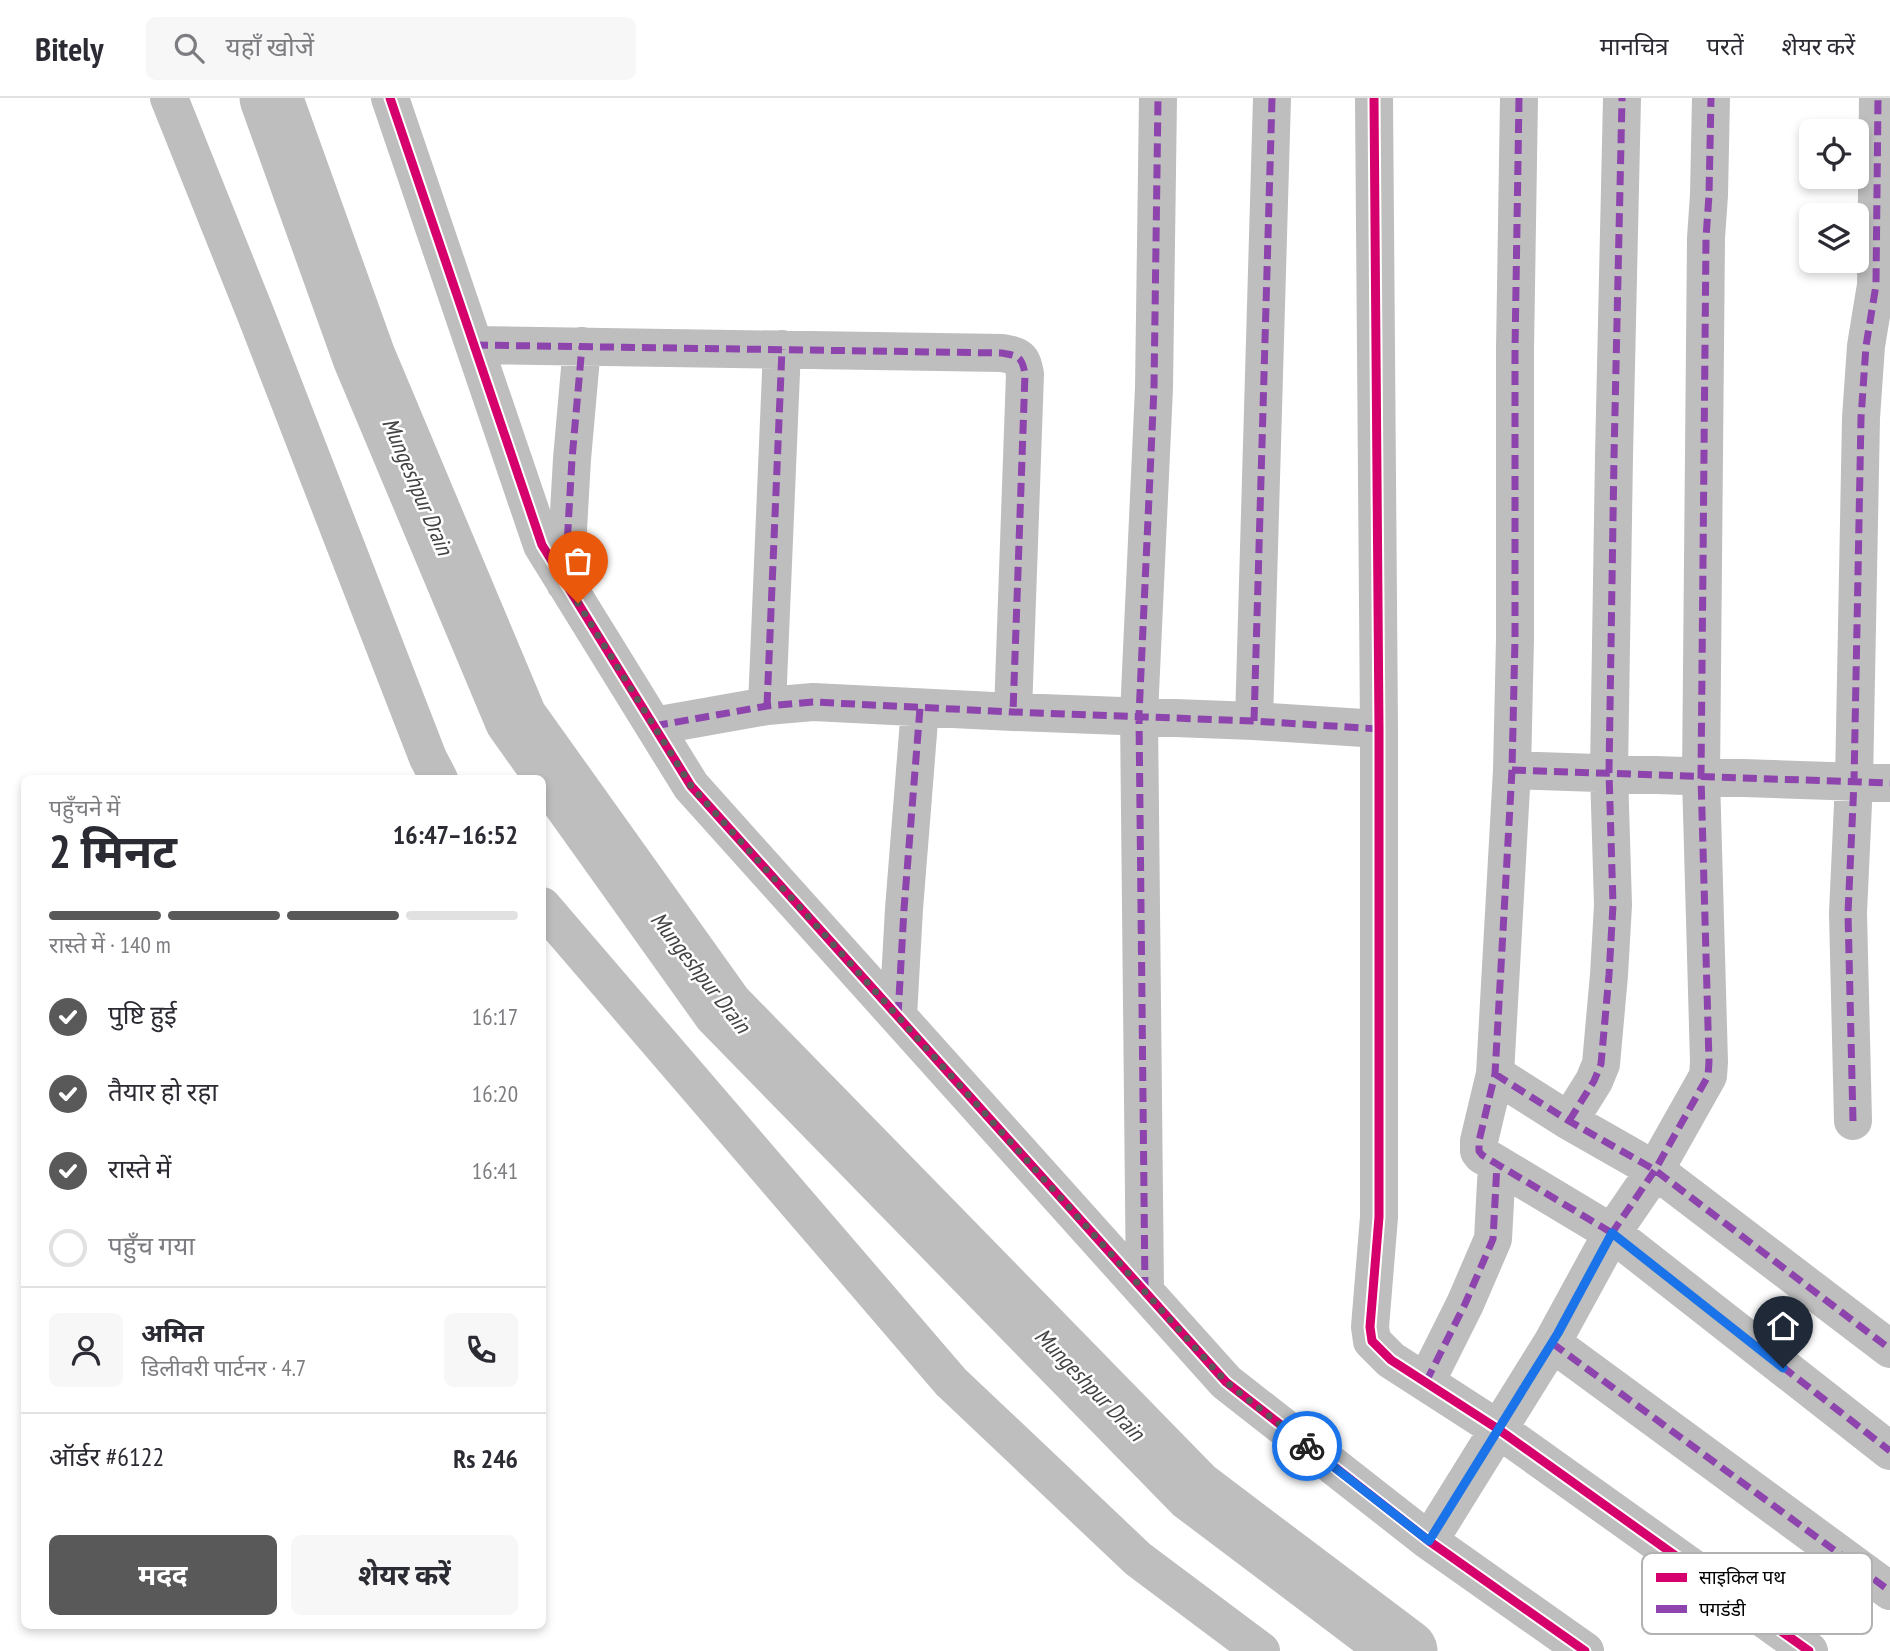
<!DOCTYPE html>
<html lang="hi">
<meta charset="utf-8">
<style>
body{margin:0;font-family:"PT Sans Narrow","Noto Sans Devanagari",sans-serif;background:#f7f7f7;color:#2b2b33;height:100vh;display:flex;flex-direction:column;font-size:26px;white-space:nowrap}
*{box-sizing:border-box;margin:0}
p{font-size:23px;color:#7c7c81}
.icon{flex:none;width:38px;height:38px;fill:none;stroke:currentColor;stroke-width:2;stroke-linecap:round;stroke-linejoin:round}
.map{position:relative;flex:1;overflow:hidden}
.details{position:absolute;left:21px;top:677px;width:525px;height:854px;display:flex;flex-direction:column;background:#fff;border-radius:10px;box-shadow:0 4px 10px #0003}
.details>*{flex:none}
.buttons{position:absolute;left:1799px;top:21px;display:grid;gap:14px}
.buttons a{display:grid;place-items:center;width:70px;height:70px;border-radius:10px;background:#fff;box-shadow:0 4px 10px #0003;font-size:35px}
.pin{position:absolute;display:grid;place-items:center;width:60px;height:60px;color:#fff;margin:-72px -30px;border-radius:50% 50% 50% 0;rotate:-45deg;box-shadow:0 0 7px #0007}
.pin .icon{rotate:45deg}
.courier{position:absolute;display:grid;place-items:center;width:70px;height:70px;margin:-35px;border:5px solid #1a73e8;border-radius:50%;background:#fff;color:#222;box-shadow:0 2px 9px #0007}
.overview em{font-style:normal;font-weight:700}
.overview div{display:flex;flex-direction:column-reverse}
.overview{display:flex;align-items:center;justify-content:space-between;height:119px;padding:0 28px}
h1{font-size:46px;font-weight:700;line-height:52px}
.bar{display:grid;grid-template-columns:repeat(4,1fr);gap:10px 7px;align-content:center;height:84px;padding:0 28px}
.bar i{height:9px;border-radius:5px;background:#e1e1e2}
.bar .on{background:#595959}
.bar p{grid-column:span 4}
.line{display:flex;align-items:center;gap:18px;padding:0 28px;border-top:2px solid #e1e1e2}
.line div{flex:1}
.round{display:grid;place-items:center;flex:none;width:74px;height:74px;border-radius:10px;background:#f7f7f7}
ol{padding:0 28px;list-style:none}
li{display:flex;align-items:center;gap:21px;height:77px}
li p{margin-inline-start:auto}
li .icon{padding:7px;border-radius:50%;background:#595959;color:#fff;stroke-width:4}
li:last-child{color:#7c7c81}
li i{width:38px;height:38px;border:4px solid #e1e1e2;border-radius:50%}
.cta{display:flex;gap:14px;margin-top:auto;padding:14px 28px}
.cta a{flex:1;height:80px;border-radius:10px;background:#595959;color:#fff;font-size:28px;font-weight:700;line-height:80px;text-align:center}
.cta a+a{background:#f7f7f7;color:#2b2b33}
header{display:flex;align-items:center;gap:42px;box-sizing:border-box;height:98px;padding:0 35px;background:#fff;border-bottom:2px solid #e1e1e2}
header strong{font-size:33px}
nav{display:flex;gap:38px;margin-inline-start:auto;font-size:24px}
.search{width:490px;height:63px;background:#f7f7f7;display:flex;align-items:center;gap:18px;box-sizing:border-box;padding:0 24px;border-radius:10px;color:#7c7c81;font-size:26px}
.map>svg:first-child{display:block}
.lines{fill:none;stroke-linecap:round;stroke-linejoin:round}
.river{stroke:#bebebe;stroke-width:63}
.minor{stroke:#bebebe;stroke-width:38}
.quiet{stroke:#8e44ad;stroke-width:7;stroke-dasharray:14 7;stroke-linecap:butt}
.cycleway-casing{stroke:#fff;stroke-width:13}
.cycleway{stroke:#d6006c;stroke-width:9}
.done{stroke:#595959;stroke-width:7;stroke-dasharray:0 12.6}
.route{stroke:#1a73e8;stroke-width:9}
.labels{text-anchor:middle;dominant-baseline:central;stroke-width:5;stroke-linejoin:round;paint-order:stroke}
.water-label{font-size:23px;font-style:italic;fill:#434343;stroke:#fff}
.key{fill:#fff;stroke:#b2b2b2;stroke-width:2}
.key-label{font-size:19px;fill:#000}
</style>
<header>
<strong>Bitely</strong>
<div class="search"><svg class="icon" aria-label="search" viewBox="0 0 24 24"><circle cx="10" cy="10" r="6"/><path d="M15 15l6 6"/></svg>यहाँ खोजें</div>
<nav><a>मानचित्र</a><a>परतें</a><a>शेयर करें</a></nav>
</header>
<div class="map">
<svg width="1890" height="1553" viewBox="0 0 1890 1553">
<rect width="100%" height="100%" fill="#fff"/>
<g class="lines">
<path class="river" d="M271,0L364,259L516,621L723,911L1194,1393L1406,1553"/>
<path class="minor" d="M169,0L256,217L428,660L439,681
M390,0L542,447L691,688L1226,1284L1429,1443L1585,1553
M1374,0L1379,631V1119L1370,1229L1372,1243L1391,1262L1498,1331L1809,1553
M1519,0L1515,252V541L1512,672L1495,976L1479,1043V1053L1482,1057L1612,1135L1890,1353
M474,247L1002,255C1019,258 1022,259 1025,276L1013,614
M565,485L572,361L582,248
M767,608L782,251
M1254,623L1272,0
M654,628L767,608L813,604L1013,614L1254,623L1379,631
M1512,672L1890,685
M542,808L951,1284L1138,1461L1261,1553
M898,918L904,811L920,610
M1495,976L1569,1023L1655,1072L1890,1251
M1569,1023L1594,983L1601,966L1609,877L1613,807L1609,674L1614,358L1622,0
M1853,1023L1848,815L1854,684L1861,320L1866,248L1876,187L1878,0
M1145,1194L1139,617L1154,290L1158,0
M1552,1245L1890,1493
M1426,1284L1465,1206L1493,1141L1497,1066
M1429,1443L1552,1245L1612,1135L1655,1072L1708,978L1709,964L1701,679L1706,140L1709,97L1711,0"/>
<path class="quiet" d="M1519,0L1515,252V541L1512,672L1495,976L1479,1043V1053L1482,1057L1612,1135L1890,1353
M474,247L1002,255C1019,258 1022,259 1025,276L1013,614
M565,482L572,361L582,248
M767,608L782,251
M1254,623L1272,0
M654,628L767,608L813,604L1013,614L1254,623L1379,631
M1512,672L1890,685
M898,918L904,811L920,610
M1495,976L1569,1023L1655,1072L1890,1251
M1569,1023L1594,983L1601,966L1609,877L1613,807L1609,674L1614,358L1622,0
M1853,1023L1848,815L1854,684L1861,320L1866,248L1876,187L1878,0
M1145,1193L1139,617L1154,290L1158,0
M1552,1245L1890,1493
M1426,1284L1465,1206L1493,1141L1497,1066
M1429,1443L1552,1245L1612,1135L1655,1072L1708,978L1709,964L1701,679L1706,140L1709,97L1711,0"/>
<defs>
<path id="cycleway" d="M390,0L542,447L691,688L1226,1284L1429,1443L1585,1553
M1374,0L1379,631V1119L1370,1229L1372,1243L1391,1262L1498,1331L1809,1553"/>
</defs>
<use href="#cycleway" class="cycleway-casing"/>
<use href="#cycleway" class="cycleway"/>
</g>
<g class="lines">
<path class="done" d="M578,505L691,688L1226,1284L1307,1348"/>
<path class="route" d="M1307,1348L1429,1443L1558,1235L1612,1135L1783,1270"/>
</g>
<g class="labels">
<g class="water-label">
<text transform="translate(418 388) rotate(67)">Mungeshpur Drain</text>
<text transform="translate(701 874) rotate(52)">Mungeshpur Drain</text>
<text transform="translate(1090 1286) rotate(46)">Mungeshpur Drain</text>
</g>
</g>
<rect x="1642" y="1455" width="230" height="81" rx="10" class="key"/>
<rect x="1656" y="1475" width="31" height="9" fill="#d6006c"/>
<rect x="1656" y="1507" width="31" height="8" fill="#8e44ad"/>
<g class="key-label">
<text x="1699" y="1486">साइकिल पथ</text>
<text x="1699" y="1518">पगडंडी</text>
</g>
</svg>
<div class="buttons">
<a><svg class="icon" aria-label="locate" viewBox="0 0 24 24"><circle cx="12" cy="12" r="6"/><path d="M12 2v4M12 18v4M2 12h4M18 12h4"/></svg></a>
<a><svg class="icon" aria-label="layers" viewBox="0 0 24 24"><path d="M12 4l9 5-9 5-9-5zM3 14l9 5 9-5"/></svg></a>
</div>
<div class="pin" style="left:578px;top:505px;background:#ea580c"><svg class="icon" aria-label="bag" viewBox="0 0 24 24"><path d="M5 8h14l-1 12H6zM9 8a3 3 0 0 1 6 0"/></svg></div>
<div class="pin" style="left:1783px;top:1270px;background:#1f2937"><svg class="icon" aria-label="home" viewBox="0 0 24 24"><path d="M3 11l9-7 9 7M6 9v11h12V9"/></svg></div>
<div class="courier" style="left:1307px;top:1348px"><svg class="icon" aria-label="bike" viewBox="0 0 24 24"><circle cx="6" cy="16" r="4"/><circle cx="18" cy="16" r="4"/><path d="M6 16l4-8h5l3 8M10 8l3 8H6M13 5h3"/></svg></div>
<section class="details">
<div class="overview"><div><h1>2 मिनट</h1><p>पहुँचने में</p></div><em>16:47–16:52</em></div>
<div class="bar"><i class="on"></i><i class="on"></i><i class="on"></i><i></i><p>रास्ते में · 140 m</p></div>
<ol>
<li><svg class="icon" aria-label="check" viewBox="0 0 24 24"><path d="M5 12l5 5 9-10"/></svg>पुष्टि हुई<p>16:17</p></li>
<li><svg class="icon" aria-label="check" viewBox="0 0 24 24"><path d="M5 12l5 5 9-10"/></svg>तैयार हो रहा<p>16:20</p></li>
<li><svg class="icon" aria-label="check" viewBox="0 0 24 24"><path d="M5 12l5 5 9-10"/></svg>रास्ते में<p>16:41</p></li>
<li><i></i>पहुँच गया</li>
</ol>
<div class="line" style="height:126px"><a class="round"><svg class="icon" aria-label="person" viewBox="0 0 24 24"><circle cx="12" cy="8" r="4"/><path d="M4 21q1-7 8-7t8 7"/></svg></a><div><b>अमित</b><p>डिलीवरी पार्टनर · 4.7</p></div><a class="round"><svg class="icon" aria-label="phone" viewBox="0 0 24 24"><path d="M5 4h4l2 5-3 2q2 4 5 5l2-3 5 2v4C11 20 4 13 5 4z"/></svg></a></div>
<div class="line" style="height:91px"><div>ऑर्डर #6122</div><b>Rs 246</b></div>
<div class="cta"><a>मदद</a><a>शेयर करें</a></div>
</section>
</div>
